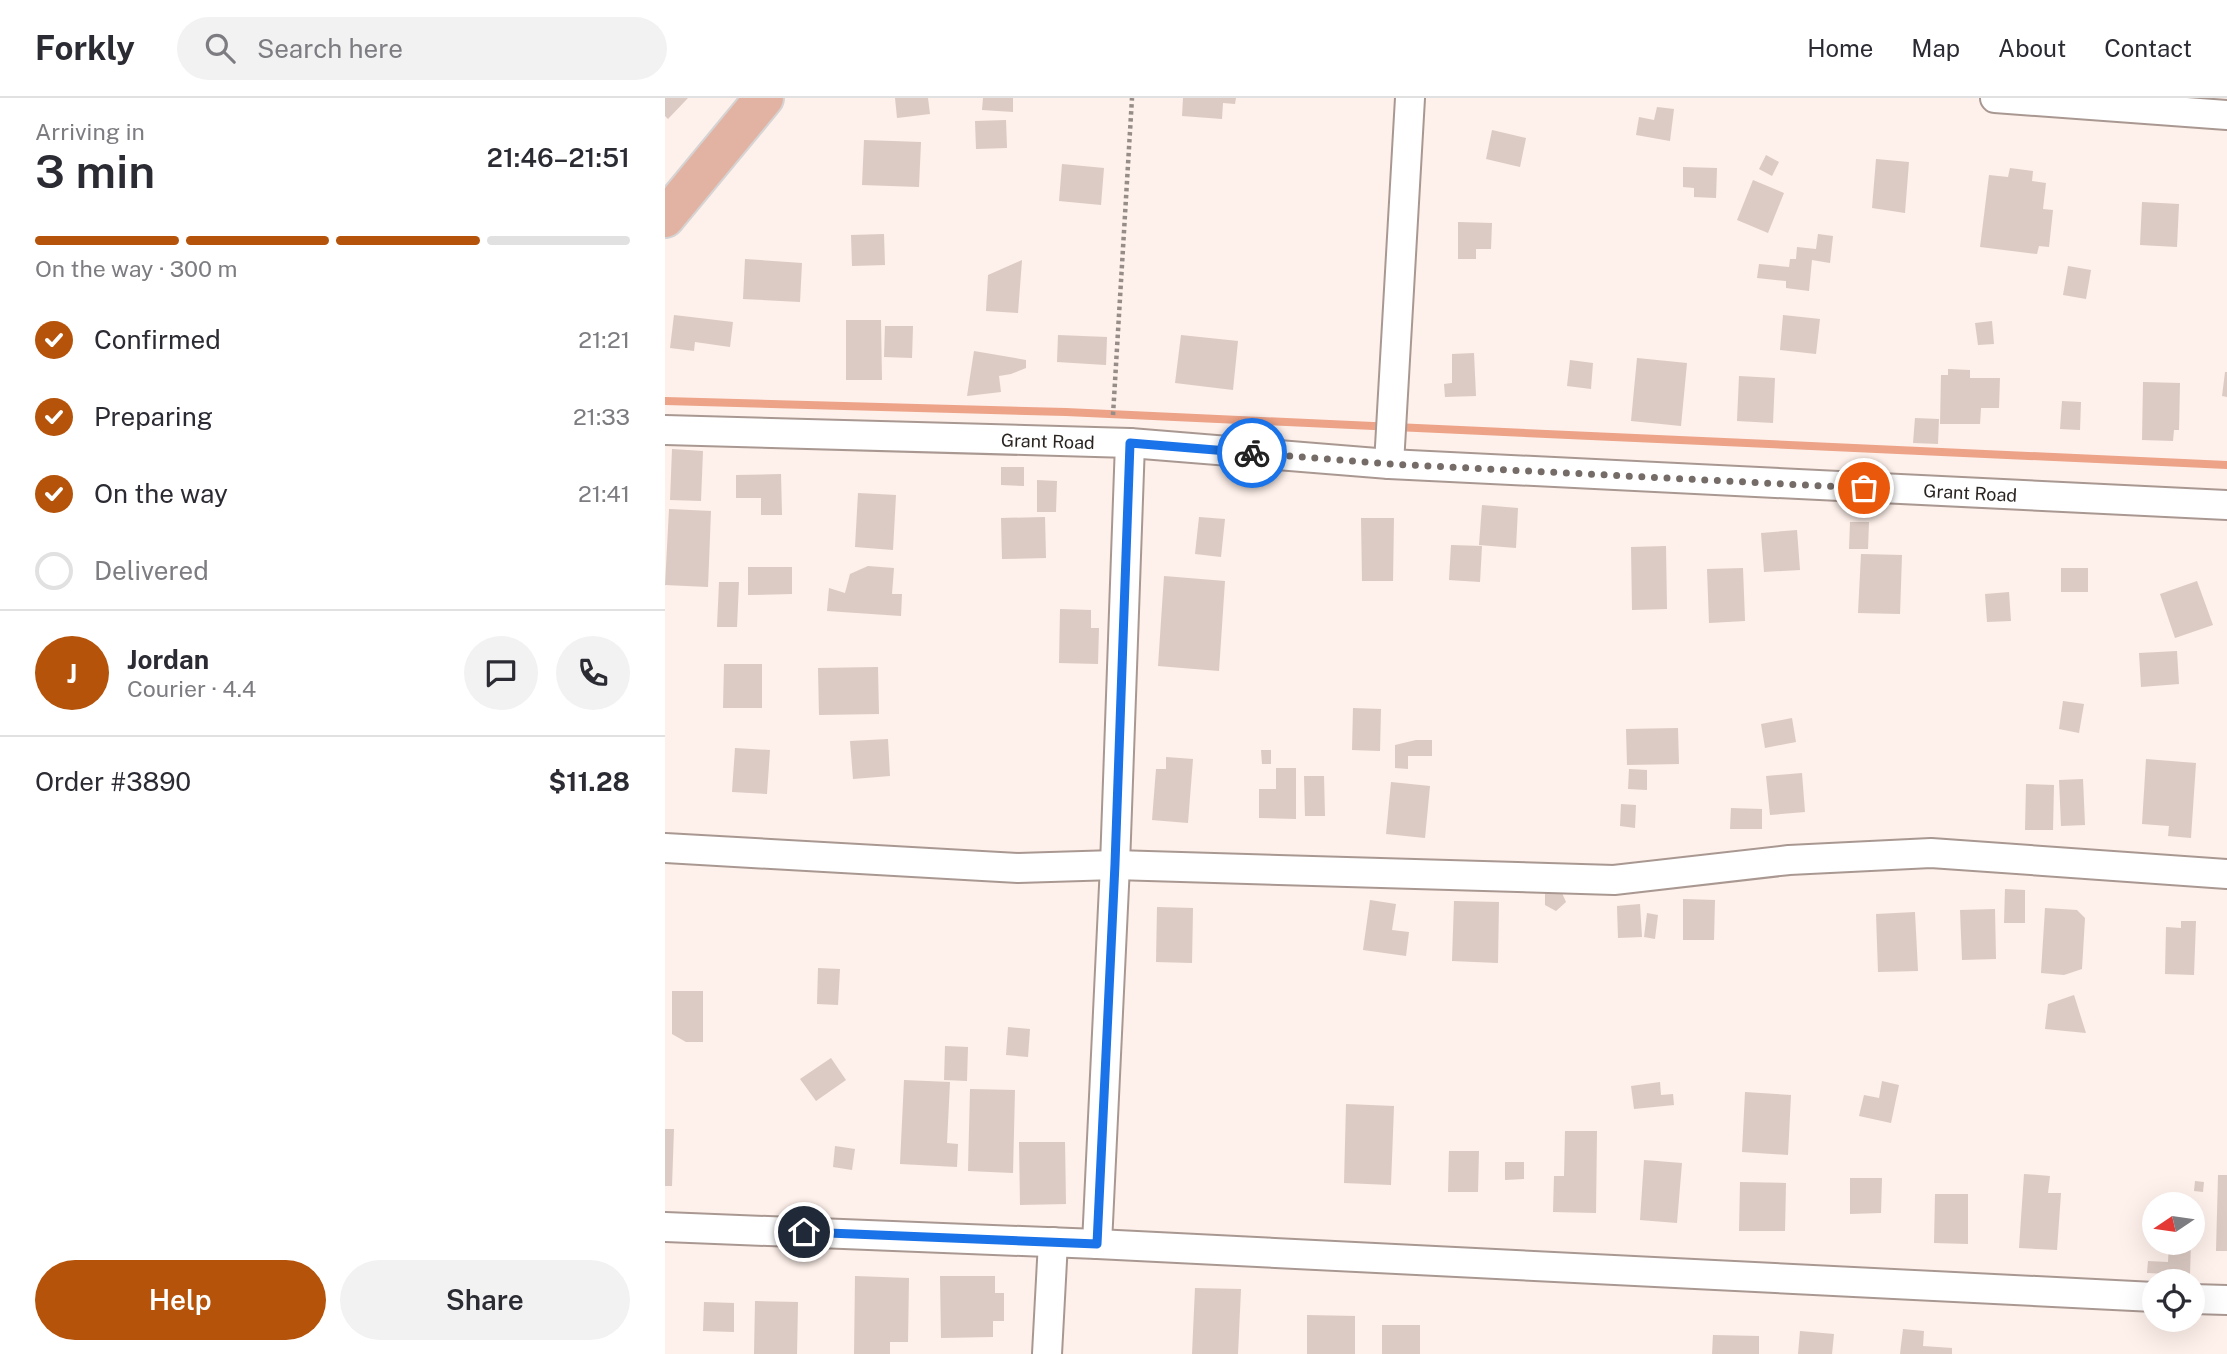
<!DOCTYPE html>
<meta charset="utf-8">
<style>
body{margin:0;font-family:"Public Sans",sans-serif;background:#f2f2f3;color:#2b2b33;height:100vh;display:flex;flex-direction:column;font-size:26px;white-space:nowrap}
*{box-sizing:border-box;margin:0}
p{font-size:23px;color:#7c7c81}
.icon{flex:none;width:38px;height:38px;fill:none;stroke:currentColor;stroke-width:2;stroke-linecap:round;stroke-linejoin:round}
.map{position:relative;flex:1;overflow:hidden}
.details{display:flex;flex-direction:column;background:#fff;width:665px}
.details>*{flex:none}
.needle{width:46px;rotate:257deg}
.buttons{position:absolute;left:1477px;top:1094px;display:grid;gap:14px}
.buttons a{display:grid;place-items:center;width:63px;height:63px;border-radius:50%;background:#fff;box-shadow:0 7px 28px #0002;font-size:35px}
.pin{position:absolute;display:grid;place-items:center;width:60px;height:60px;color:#fff;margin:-30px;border:4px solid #fff;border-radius:50%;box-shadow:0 2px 7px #0007}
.courier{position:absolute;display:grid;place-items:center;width:70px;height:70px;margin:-35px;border:5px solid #1a73e8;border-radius:50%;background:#fff;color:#222;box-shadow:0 2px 9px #0007}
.overview em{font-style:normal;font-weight:600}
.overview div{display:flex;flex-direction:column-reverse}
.overview{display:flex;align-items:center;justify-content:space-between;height:119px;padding:0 35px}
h1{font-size:46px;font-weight:600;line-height:52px}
.bar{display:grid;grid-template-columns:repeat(4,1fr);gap:10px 7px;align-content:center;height:84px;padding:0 35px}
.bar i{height:9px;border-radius:5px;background:#e1e1e2}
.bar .on{background:#b45309}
.bar p{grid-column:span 4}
.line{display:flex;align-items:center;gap:18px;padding:0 35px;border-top:2px solid #e1e1e2}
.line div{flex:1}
.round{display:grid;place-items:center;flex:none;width:74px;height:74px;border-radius:37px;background:#f2f2f3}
ol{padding:0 35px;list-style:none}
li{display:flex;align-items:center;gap:21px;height:77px}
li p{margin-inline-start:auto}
li .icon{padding:7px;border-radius:50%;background:#b45309;color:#fff;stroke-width:4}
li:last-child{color:#7c7c81}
li i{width:38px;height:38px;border:4px solid #e1e1e2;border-radius:50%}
.action{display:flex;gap:14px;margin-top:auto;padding:14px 35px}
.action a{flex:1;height:80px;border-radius:42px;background:#b45309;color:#fff;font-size:28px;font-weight:600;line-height:80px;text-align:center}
.action a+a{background:#f2f2f3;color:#2b2b33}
header{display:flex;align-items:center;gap:42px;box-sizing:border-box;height:98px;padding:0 35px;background:#fff;border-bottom:2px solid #e1e1e2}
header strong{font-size:33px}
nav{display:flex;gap:38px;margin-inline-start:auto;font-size:24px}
.search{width:490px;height:63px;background:#f2f2f3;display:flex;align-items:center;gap:18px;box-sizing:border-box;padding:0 24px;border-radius:38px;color:#7c7c81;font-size:26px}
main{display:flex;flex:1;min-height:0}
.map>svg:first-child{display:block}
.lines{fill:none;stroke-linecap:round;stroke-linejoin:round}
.stream{stroke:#eca388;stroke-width:8}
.building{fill:#dccbc4}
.minor-casing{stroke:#a99892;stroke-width:32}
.primary-casing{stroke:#d5d3d3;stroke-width:42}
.path{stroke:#978d88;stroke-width:4.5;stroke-dasharray:3.5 3.5;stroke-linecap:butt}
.minor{stroke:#fff;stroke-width:28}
.primary{stroke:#e2b3a2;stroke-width:38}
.done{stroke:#756c68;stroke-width:7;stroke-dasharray:0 12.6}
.route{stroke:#1a73e8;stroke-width:9}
.labels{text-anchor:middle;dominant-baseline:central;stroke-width:6;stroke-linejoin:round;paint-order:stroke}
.street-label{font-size:18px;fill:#2b2522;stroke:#fef0ea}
</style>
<header>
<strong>Forkly</strong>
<div class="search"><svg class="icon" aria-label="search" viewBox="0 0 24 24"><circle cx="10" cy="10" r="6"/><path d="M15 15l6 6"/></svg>Search here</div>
<nav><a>Home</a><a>Map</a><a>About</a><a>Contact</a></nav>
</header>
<main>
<section class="details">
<div class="overview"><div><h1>3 min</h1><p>Arriving in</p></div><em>21:46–21:51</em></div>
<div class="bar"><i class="on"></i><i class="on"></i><i class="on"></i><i></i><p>On the way · 300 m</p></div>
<ol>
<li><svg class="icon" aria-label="check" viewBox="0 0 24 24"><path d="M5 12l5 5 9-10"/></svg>Confirmed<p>21:21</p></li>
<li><svg class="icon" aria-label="check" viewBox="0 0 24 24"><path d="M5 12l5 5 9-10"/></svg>Preparing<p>21:33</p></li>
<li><svg class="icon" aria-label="check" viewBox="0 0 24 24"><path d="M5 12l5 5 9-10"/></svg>On the way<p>21:41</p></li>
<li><i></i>Delivered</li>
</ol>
<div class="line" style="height:126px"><b class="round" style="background:#b45309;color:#fff">J</b><div><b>Jordan</b><p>Courier · 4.4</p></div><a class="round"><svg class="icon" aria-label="chat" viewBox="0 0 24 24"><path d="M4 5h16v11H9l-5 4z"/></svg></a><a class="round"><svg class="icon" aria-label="phone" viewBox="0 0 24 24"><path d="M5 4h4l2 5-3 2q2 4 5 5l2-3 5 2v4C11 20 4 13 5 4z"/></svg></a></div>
<div class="line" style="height:91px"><div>Order #3890</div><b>$11.28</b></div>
<div class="action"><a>Help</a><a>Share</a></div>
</section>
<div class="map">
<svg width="1562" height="1256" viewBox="0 0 1562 1256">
<rect width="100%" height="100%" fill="#fef0ea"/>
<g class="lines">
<path class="stream" d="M0,303L401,314L1562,367"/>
</g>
<path class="building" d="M0,0H23L3,21L0,18Z
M230,0H263L265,16L232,20Z
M318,0H348V14L317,12Z
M518,0H571L570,6L558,5L557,21L517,18Z
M992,9L1009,11L1005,43L971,37L974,19L989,22Z
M341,22L342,50L311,51L310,23Z
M827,32L861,40L855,69L821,61Z
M199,42L256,44L254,89L197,87Z
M1101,57L1114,64L1107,78L1094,71Z
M1211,61L1244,64L1240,115L1207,110Z
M397,66L439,70L436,107L394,103Z
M1018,69L1052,70L1051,100L1029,99V90L1018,89Z
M1345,70L1368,73L1367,83L1381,85L1378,111L1388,112L1384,149L1374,148L1372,156L1315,149L1324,77L1343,79Z
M1088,82L1119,95L1103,135L1072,122Z
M1477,104L1514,106L1512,149L1475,147Z
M793,124L827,125L826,151H811V161H793Z
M219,136L220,167L187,168L186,137Z
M1153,136L1168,138L1165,165L1147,162L1144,193L1121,190V183L1092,180L1094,166L1124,169L1125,161H1131L1132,149L1151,151Z
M80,161L137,165L135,204L78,201Z
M357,162L353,215L321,213L323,177Z
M1403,168L1426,172L1421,201L1398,197Z
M9,217L68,224L65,249L30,244L29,253L5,250Z
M1118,217L1155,221L1151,256L1115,252Z
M181,222H216L217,282H181Z
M1327,223L1329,246L1313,247L1310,225Z
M220,228H248L247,260L219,259Z
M393,237L442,239L441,267L392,264Z
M516,237L573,243L568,292L510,285Z
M309,253L361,262V270L346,276L334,278L336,294L302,298Z
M809,255L811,298L780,299L779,286L787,285V256Z
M972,260L1022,265L1016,328L966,323Z
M905,262L928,265L926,291L902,288Z
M1283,271L1305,272V280H1335L1334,310H1316L1315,326H1275L1276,277H1283Z
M1560,274H1562V299L1557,298Z
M1074,278L1110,280L1108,325L1072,323Z
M1478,284L1515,285L1514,332H1509L1508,343L1477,342Z
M1397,303L1416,304L1415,332L1395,331Z
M1250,320L1274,321L1273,346L1248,345Z
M7,351L38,353L36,403L5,402Z
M336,369H359V388L336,387Z
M116,376L117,417H96V400H71V377Z
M372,382L392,383L391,414H372Z
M193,395L231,397L228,452L190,449Z
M817,407L853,410L851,450L814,447Z
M4,411L46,413L43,489L0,487Z
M380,419L381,460L337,461L336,420Z
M534,419L560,421L556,459L530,456Z
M696,420H729L728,483H697Z
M1185,424H1204L1203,451H1184Z
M1132,432L1135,472L1099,474L1096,435Z
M786,447L817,448L815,484L784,482Z
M1001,448L1002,511L967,512L966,449Z
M1196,456L1237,457L1235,516L1193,515Z
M203,468L229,470L227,496H237L236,518L162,513L164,490L180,495L185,476Z
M83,469H127V496L83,497Z
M1078,470L1080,523L1044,525L1042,471Z
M1396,470H1423V494H1396Z
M499,478L560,483L554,573L493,568Z
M1532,483L1548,527L1510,540L1495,496Z
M54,484H74L72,529H52Z
M1344,494L1346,523L1322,524L1320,496Z
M395,511L426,512V530H434L433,566L394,565Z
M1512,553L1514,586L1476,589L1474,555Z
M59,566H97V610H58Z
M213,569L214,616L154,617L153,570Z
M1398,603L1419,606L1414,635L1394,631Z
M688,610L716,611L715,653L687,652Z
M1127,620L1131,644L1100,650L1096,626Z
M1013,630L1014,666L962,667L961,631Z
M223,641L225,678L188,681L185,643Z
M751,642H767V658H743V671L730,670V647Z
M70,650L105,652L102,696L67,694Z
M596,652H606V666H597Z
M501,659L528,661L523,725L487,722L491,671H501Z
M1481,661L1531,665L1526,740L1503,738L1504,728L1477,726Z
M611,670H631V721L594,720V691H611Z
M964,671L982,672V692L963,691Z
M1137,675L1140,714L1105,717L1101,678Z
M639,678H659L660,718H640Z
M1418,681L1420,727L1396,728L1394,682Z
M726,684L765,688L760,740L721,736Z
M1361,686L1389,687L1388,732H1360Z
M956,706L971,707L970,730L955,728Z
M1066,710L1097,711V731H1065Z
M1340,791L1360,792V825H1339Z
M880,795H897L901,804L891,813L880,807Z
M1018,801L1050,802L1049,842H1018Z
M705,802L731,806L727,832L744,834L741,858L698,852Z
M789,803L834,804L833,865L787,863Z
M975,806L977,839L953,840L952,808Z
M492,809L528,810L527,865L491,864Z
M1380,810L1412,812L1420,820L1417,871L1399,877L1376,875Z
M1330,811L1331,861L1297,862L1295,812Z
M1250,814L1253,873L1213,874L1211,816Z
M982,815L993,817L990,841L979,839Z
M1516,823H1531L1529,877L1500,876L1501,829L1516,830Z
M153,870L175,871L173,907L152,906Z
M7,893H38V944H21L7,936Z
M1409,897L1421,935L1380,931L1383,906Z
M343,929L365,931L363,959L341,957Z
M280,948L303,949L302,983L279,982Z
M166,960L181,982L151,1003L135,981Z
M239,982L285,984L282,1045L293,1046L292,1069L235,1066Z
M1217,983L1234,987L1226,1025L1194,1018L1199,997L1214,1000Z
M995,984L996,997L1008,996L1009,1007L969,1011L966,988Z
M305,991L350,992L348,1075L303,1073Z
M1080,994L1126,997L1123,1057L1077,1054Z
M681,1006L729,1008L726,1087L679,1085Z
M0,1031H9L7,1088H0Z
M900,1033H932L931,1115L888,1114L889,1078H899Z
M354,1044H400L401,1106L355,1107Z
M170,1048L190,1051L187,1072L168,1069Z
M784,1053H814L813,1094H783Z
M979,1062L1017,1065L1012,1125L975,1122Z
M840,1064H859V1081L840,1082Z
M1359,1076L1385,1078L1383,1095H1396L1392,1152L1354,1150Z
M1553,1077H1562V1153H1551Z
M1185,1080H1217L1216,1115L1185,1116Z
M1530,1083L1539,1084L1538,1094L1529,1093Z
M1075,1084L1121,1085L1120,1133H1074Z
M1270,1096H1303V1146L1269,1145Z
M1504,1144H1526L1525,1177L1482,1175L1483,1163L1503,1164Z
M190,1178L244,1180L243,1244H225V1256H189Z
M275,1178H330V1195H339V1223H328V1239L276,1240Z
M530,1190L576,1191L573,1256H527Z
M90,1203L133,1204L132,1256H89Z
M39,1204L69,1205V1234L38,1233Z
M642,1217L690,1218V1256H642Z
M717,1227H755V1256H717Z
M1238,1231L1259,1233L1258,1248L1287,1250V1256H1235Z
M1135,1233L1169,1236L1167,1256H1133Z
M1048,1237L1094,1238V1256H1047Z"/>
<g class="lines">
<defs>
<g id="minor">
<path d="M1330,0L1562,17"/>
<path id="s1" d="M0,332L465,345L724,366L1562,407"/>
<path d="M724,366L745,0"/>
<path d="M0,750L353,770L450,767L949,782L1124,762L1266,755L1562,776"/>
<path d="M0,1129L432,1146L1489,1199"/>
<path d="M432,1146L450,767L465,345"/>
<path d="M1528,1201L1562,1202"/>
<path d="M382,1256L388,1144"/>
</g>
<path id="primary" d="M0,120L99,0"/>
</defs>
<use href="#minor" class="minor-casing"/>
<use href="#primary" class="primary-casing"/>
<path class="path" d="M448,317L467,0"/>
<use href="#minor" class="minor"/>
<use href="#primary" class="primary"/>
</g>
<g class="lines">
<path class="done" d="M587,355L724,366L1199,390"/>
<path class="route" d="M139,1134L432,1146L450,766L465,345L587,355"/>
</g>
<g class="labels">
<g class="street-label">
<text stroke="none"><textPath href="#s1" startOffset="383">Grant Road</textPath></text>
<text stroke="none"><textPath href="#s1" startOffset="1307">Grant Road</textPath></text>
</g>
</g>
</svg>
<div class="buttons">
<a><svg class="needle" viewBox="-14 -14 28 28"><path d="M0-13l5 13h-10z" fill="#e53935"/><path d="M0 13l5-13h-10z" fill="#7c7c81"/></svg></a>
<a><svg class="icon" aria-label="locate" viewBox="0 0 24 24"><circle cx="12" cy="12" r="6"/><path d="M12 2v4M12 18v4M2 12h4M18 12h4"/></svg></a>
</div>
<div class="pin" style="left:1199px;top:390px;background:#ea580c"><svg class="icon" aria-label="bag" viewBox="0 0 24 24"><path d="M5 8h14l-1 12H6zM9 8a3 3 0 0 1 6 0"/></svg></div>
<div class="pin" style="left:139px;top:1134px;background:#1f2937"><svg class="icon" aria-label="home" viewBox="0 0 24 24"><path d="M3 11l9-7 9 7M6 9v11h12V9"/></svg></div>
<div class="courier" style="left:587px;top:355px"><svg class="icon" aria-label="bike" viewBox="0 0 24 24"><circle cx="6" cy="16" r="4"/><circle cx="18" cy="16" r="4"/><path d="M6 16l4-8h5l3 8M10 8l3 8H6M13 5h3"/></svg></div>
</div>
</main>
